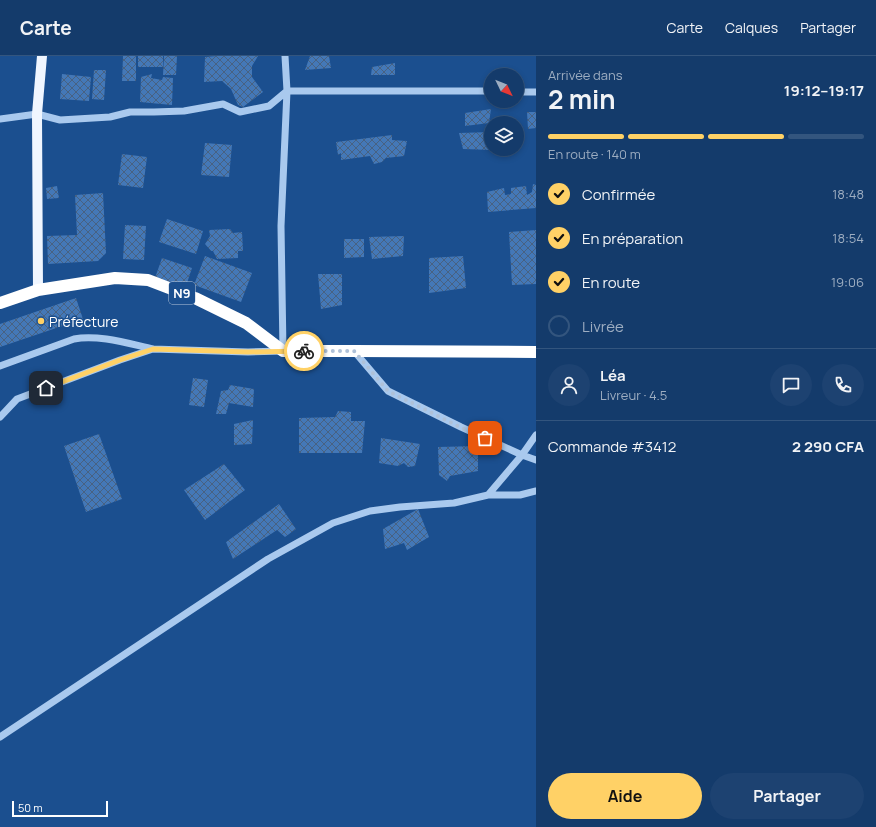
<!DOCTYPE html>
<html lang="fr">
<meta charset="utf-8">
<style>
body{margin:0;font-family:Manrope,sans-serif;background:#1d4271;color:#f1f3f6;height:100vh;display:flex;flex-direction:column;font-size:15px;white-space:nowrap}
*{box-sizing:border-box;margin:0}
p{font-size:13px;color:#9dadc1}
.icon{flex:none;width:22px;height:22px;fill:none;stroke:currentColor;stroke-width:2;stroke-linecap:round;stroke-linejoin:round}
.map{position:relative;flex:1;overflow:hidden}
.sheet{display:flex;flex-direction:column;background:#143b6b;width:340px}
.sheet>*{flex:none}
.needle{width:26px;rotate:133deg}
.controls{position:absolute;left:484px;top:12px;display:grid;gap:8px}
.controls a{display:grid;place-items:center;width:40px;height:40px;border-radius:50%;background:#143b6b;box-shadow:0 2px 6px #0003,0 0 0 1px #33557e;font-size:20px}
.scale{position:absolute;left:12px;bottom:10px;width:96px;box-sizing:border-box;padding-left:4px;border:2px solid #fff;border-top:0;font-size:11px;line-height:14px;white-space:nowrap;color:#fff;-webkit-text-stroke:3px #1b4f8f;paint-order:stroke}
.pin{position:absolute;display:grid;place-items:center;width:34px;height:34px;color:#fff;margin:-17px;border-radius:8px;box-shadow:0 2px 6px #0006}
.courier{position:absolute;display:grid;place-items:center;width:40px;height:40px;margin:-20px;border:3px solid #ffd166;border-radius:50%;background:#fff;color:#222;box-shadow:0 1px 5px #0007}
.summary em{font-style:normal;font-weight:700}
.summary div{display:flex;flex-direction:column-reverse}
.summary{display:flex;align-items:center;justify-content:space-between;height:68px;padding:0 12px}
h1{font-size:26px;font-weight:700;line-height:30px}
.bar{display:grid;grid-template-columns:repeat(4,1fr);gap:6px 4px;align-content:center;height:48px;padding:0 12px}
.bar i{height:5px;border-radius:3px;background:#33557e}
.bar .current{background:#ffd166}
.bar p{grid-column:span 4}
.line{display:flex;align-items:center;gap:10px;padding:0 12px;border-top:1px solid #33557e}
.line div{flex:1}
.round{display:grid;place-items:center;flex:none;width:42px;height:42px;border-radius:21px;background:#1d4271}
ol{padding:0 12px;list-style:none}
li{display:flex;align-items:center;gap:12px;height:44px}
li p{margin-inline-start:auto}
li .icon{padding:4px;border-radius:50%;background:#ffd166;color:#111;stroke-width:4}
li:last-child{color:#9dadc1}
li i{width:22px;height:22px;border:2px solid #33557e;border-radius:50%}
.action{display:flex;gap:8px;margin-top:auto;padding:8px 12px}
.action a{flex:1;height:46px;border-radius:24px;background:#ffd166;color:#111;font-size:16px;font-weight:700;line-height:46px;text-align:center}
.action a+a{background:#1d4271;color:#f1f3f6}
header{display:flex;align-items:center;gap:24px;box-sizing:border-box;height:56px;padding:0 20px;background:#143b6b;border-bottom:1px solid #33557e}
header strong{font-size:19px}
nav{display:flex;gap:22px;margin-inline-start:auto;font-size:14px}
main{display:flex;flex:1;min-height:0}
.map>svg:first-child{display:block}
.building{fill:url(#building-cross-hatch)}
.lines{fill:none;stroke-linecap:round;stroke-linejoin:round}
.minor{stroke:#a9c9ee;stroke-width:7}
.major{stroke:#f0f6ff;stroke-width:10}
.highway{stroke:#fff;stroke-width:12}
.done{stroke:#afc1d8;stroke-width:4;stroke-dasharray:0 7.2}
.route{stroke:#ffd166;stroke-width:5}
.poi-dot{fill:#ffd166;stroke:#1b4f8f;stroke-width:1.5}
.labels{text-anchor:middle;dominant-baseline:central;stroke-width:3;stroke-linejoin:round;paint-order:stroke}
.shield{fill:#1b4f8f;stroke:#bbcadd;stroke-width:1}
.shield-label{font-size:13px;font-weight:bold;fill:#fff}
.poi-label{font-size:14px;fill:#fff;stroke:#1b4f8f;text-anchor:start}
</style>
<header>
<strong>Carte</strong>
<nav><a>Carte</a><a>Calques</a><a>Partager</a></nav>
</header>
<main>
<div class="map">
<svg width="536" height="771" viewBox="0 0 536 771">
<defs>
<pattern id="building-cross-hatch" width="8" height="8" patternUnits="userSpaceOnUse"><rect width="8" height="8" fill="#4478b7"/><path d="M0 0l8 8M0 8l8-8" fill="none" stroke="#486282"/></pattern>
</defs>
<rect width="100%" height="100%" fill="#1b4f8f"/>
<path class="building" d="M123,0H136V25H122Z
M138,0H163V11H138Z
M164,0H177L176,19H163Z
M217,0H258L252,10V21L263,36L243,51L238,49L231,33L222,25L204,26L205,1Z
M310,0H329L331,12L305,14Z
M395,7V19H371L372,11Z
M94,14H106L104,44L92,43Z
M62,18L91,21L89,45L60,43Z
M152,18L151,22L162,24L163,21L173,22L172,49L140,46L141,21Z
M491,53L489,67L465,70V57Z
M527,56H536V72L528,73Z
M491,76V94L463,93L459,77Z
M392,79V84L407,85L404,100L386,102L382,106L374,108L370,100L341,104V97L338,99L336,86Z
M205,87L232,89L229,121L201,119Z
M122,98L147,101L143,132L118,129Z
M533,128L536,129V152L488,156L487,136L504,132L505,139L511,138V132L526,130L527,139L532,136Z
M57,130L59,142L47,143L46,132Z
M103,137L106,197L98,205L48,208L47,180L77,179L75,139Z
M167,163L203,175L196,198L159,186Z
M125,169L146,170L144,204L123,203Z
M230,173L233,177L242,176L243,195H238V202L217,203L213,195H211L205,188L210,180L209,174Z
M536,174V228L512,229L509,176Z
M404,180L403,200L372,203L369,181Z
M344,183H364V201L344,202Z
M205,200L252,217L241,246L194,229Z
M463,200L466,232L429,237V202Z
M162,202L192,212L185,233L155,222Z
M318,218H342V249L321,253Z
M76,242L83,263L0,291V268Z
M193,322L208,324L204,351L189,349Z
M230,329L254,333L253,351L229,347L226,358H216L221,335L228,334Z
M338,355L351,356V365H365L362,397H299V362L335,361Z
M253,364L252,388L234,389V368Z
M99,378L122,443L86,456L64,390Z
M381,382L420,388L415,410L408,411L404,407L398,410L379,407Z
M478,390V415L450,420L447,425L439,419L438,391Z
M224,408L245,434L205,464L184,434Z
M279,448L296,473L285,481L277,474L233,503L226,486Z
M418,453L429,481L407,494L404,487L385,493L383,473Z"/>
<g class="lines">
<path class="minor" d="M517,36H536
M0,63L37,58L60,64L110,61L130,56H154L184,55L223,48L240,56L269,50L287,35H491
M354,295L388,335L461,371L522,399L536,404
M0,310L74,283C98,278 130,288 153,293
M0,361L17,343L120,304L153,293L248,296L283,295L281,170L287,35L285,0
M488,439H520L536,435
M0,681L268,503L333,467L370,455L400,451L454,447L488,439L522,399L536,379"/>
<path class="major" d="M38,234L37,58L42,0"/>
<path class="highway" d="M0,247L38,234L115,222L148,224L195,242L246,267L283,295H354L536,296"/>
</g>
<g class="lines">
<path class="done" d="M304,295H354L388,335L460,371L485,382"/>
<path class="route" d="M46,332L120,304L153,293L248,296L304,295"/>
</g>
<circle class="poi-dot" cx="41" cy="265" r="4"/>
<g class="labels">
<rect class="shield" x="169" y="226" width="26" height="22" rx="3"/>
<g class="shield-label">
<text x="182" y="237">N9</text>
</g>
<g class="poi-label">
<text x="49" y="265">Préfecture</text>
</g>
</g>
</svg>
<div class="controls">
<a><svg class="needle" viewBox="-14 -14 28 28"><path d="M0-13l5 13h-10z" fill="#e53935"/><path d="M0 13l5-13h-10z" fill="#9dadc1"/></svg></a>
<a><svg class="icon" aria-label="layers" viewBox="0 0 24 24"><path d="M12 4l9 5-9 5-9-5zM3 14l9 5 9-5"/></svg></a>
</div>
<div class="scale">50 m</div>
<div class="pin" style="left:485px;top:382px;background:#ea580c"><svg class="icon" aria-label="bag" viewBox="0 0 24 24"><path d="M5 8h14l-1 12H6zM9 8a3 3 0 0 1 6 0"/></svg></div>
<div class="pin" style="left:46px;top:332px;background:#1f2937"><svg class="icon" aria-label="home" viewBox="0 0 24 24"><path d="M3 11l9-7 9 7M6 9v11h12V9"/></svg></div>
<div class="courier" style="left:304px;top:295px"><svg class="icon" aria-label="bike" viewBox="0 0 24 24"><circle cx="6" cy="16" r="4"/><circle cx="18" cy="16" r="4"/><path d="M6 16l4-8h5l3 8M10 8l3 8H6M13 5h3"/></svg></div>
</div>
<section class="sheet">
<div class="summary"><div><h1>2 min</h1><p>Arrivée dans</p></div><em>19:12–19:17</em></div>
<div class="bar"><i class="current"></i><i class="current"></i><i class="current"></i><i></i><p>En route · 140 m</p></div>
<ol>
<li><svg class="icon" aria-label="check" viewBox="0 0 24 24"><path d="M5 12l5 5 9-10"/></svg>Confirmée<p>18:48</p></li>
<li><svg class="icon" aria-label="check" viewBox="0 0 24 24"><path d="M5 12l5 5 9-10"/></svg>En préparation<p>18:54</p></li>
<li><svg class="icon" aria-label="check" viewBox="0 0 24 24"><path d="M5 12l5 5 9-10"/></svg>En route<p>19:06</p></li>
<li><i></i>Livrée</li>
</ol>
<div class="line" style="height:72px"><a class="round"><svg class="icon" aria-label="person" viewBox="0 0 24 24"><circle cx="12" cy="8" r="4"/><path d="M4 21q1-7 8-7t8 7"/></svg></a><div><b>Léa</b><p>Livreur · 4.5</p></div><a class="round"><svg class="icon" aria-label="chat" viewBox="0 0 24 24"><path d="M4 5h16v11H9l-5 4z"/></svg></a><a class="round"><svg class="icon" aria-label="phone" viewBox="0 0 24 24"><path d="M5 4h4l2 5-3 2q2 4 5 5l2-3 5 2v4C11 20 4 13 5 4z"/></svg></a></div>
<div class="line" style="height:52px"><div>Commande #3412</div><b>2 290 CFA</b></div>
<div class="action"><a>Aide</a><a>Partager</a></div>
</section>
</main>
